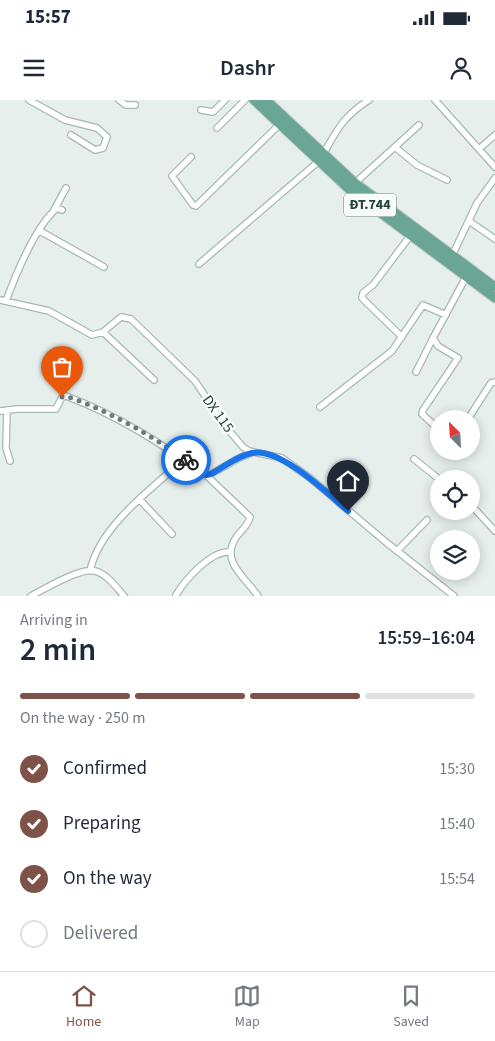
<!DOCTYPE html>
<meta charset="utf-8">
<style>
body{margin:0;font-family:"Source Sans 3",sans-serif;background:#f6f6f7;color:#1f2937;height:100vh;display:flex;flex-direction:column;font-size:19px;white-space:nowrap}
*{box-sizing:border-box;margin:0}
p{font-size:16px;color:#747a83}
.icon{flex:none;width:28px;height:28px;fill:none;stroke:currentColor;stroke-width:2;stroke-linecap:round;stroke-linejoin:round}
.map{position:relative;height:496px;overflow:hidden}
.drawer{display:flex;flex-direction:column;background:#fff;flex:1}
.drawer>*{flex:none}
.needle{width:32px;rotate:336deg}
.fabs{position:absolute;left:430px;top:310px;display:grid;gap:10px}
.fabs a{display:grid;place-items:center;width:50px;height:50px;border-radius:50%;background:#fff;box-shadow:0 2px 12px #0003;font-size:25px}
.pin{position:absolute;display:grid;place-items:center;width:42px;height:42px;color:#fff;margin:-51px -21px;border-radius:50% 50% 50% 0;rotate:-45deg;box-shadow:0 0 5px #0007}
.pin .icon{rotate:45deg}
.courier{position:absolute;display:grid;place-items:center;width:50px;height:50px;margin:-25px;border:4px solid #1a73e8;border-radius:50%;background:#fff;color:#222;box-shadow:0 1px 6px #0007}
.headline em{font-style:normal;font-weight:600}
.headline div{display:flex;flex-direction:column-reverse}
.headline{display:flex;align-items:center;justify-content:space-between;height:85px;padding:0 20px}
h1{font-size:32px;font-weight:600;line-height:38px}
.bar{display:grid;grid-template-columns:repeat(4,1fr);gap:8px 5px;align-content:center;height:60px;padding:0 20px}
.bar i{height:6px;border-radius:4px;background:#e0e1e3}
.bar .current{background:#7f5249}
.bar p{grid-column:span 4}
ol{padding:0 20px;list-style:none}
li{display:flex;align-items:center;gap:15px;height:55px}
li p{margin-inline-start:auto}
li .icon{padding:5px;border-radius:50%;background:#7f5249;color:#fff;stroke-width:4}
li:last-child{color:#747a83}
li i{width:28px;height:28px;border:2px solid #e0e1e3;border-radius:50%}
.status{display:flex;justify-content:space-between;align-items:center;height:35px;padding:0 25px;background:#fff;direction:ltr}
.status svg{height:14px;fill:currentColor}
header{display:flex;justify-content:space-between;align-items:center;height:65px;padding:0 20px;background:#fff;font-size:22px;font-weight:600}
.tabs{display:flex;justify-content:space-around;align-items:center;height:70px;border-top:1px solid #e0e1e3;background:#fff;font-size:14px;color:#747a83}
.tabs a{display:grid;justify-items:center;gap:2px}
.tabs .current{color:#7f5249}
.map>svg:first-child{display:block}
.lines{fill:none;stroke-linecap:round;stroke-linejoin:round}
.minor-casing{stroke:#a8b8b2;stroke-width:8}
.primary-casing{stroke:#c2cac8;stroke-width:11}
.minor{stroke:#fff;stroke-width:5.5}
.primary{stroke:#6aa596;stroke-width:9}
.done{stroke:#687f78;stroke-width:5;stroke-dasharray:0 9}
.route{stroke:#1a73e8;stroke-width:6}
.labels{text-anchor:middle;dominant-baseline:central;stroke-width:5;stroke-linejoin:round;paint-order:stroke}
.shield{fill:#f7fbf9;stroke:#637a73;stroke-width:1}
.shield-label{font-size:14px;font-weight:bold;fill:#24423a}
.street-label{font-size:15px;fill:#24423a;stroke:#f7fbf9}
</style>
<div class="status"><b>15:57</b><svg viewBox="0 0 49 12"><path d="M0 12V9h3v3zM5 12V6h3v6zM10 12V3h3v9zM15 12V0h3v12zM26 1h20v11H26zM47 4h2v5h-2z"/></svg></div>
<header><svg class="icon" aria-label="menu" viewBox="0 0 24 24"><path d="M4 6h16M4 12h16M4 18h16"/></svg>Dashr<svg class="icon" aria-label="person" viewBox="0 0 24 24"><circle cx="12" cy="8" r="4"/><path d="M4 21q1-7 8-7t8 7"/></svg></header>
<div class="map">
<svg width="495" height="496" viewBox="0 0 495 496">
<rect width="100%" height="100%" fill="#e6efeb"/>
<g class="lines">
<defs>
<path id="minor" d="M29,0L65,20L97,28L107,37L103,48L95,50L71,35
M119,0L126,5H135
M435,0L495,67
M201,10L213,12L225,0
M217,28L245,0
M396,48L417,65L447,80
M479,49L495,35
M324,53C337,29 345,15 369,0
M191,57L172,76L193,105L196,106L280,24
M355,83L419,25
M54,110L66,88
M469,121L495,139
M40,131L104,167
M452,156L477,103L495,78
M199,164L319,61
M0,200L49,211L92,235L103,232L121,217L131,219L195,281L226,327L243,347L249,351L282,358L310,378L387,443L454,496
M6,201C16,174 35,127 57,108L62,110
M103,232L154,280
M402,237L362,198L363,193L373,185L410,136
M416,272L433,238
M320,307L392,251L423,205L446,215
M7,310L6,348L10,361
M0,311L17,309H56L62,297L66,296C117,315 162,344 206,375L211,374L239,358L253,352
M468,319L491,283L495,282
M436,327L422,314L423,310L458,258L438,246L433,238L466,177
M414,359L439,379
M206,375L250,417C249,424 242,430 237,436C219,461 245,477 258,496
M140,400L172,434
M471,405L495,431
M397,451L427,420
M90,471C99,427 152,388 185,359
M176,495C185,480 211,450 230,452
M31,496C44,489 81,467 95,471C107,474 116,487 124,496"/>
<path id="primary" d="M254,0L350,90L495,198
M266,0L355,83L495,187"/>
</defs>
<use href="#minor" class="minor-casing"/>
<use href="#primary" class="primary-casing"/>
<use href="#minor" class="minor"/>
<use href="#primary" class="primary"/>
</g>
<g class="lines">
<path class="done" d="M62,297L66,296C109,311 149,334 186,360"/>
<path class="route" d="M186,360L206,375L211,374C224,367 237,356 252,353C280,347 327,393 348,411"/>
</g>
<g class="labels">
<rect class="shield" x="344" y="93.5" width="52" height="23" rx="4"/>
<g class="shield-label">
<text x="370" y="105">ĐT.744</text>
</g>
<g class="street-label">
<text transform="translate(218 314) rotate(54)">DX 115</text>
</g>
</g>
</svg>
<div class="fabs">
<a><svg class="needle" viewBox="-14 -14 28 28"><path d="M0-13l5 13h-10z" fill="#e53935"/><path d="M0 13l5-13h-10z" fill="#747a83"/></svg></a>
<a><svg class="icon" aria-label="locate" viewBox="0 0 24 24"><circle cx="12" cy="12" r="6"/><path d="M12 2v4M12 18v4M2 12h4M18 12h4"/></svg></a>
<a><svg class="icon" aria-label="layers" viewBox="0 0 24 24"><path d="M12 4l9 5-9 5-9-5zM3 14l9 5 9-5"/></svg></a>
</div>
<div class="pin" style="left:62px;top:297px;background:#ea580c"><svg class="icon" aria-label="bag" viewBox="0 0 24 24"><path d="M5 8h14l-1 12H6zM9 8a3 3 0 0 1 6 0"/></svg></div>
<div class="pin" style="left:348px;top:411px;background:#1f2937"><svg class="icon" aria-label="home" viewBox="0 0 24 24"><path d="M3 11l9-7 9 7M6 9v11h12V9"/></svg></div>
<div class="courier" style="left:186px;top:360px"><svg class="icon" aria-label="bike" viewBox="0 0 24 24"><circle cx="6" cy="16" r="4"/><circle cx="18" cy="16" r="4"/><path d="M6 16l4-8h5l3 8M10 8l3 8H6M13 5h3"/></svg></div>
</div>
<section class="drawer">
<div class="headline"><div><h1>2 min</h1><p>Arriving in</p></div><em>15:59–16:04</em></div>
<div class="bar"><i class="current"></i><i class="current"></i><i class="current"></i><i></i><p>On the way · 250 m</p></div>
<ol>
<li><svg class="icon" aria-label="check" viewBox="0 0 24 24"><path d="M5 12l5 5 9-10"/></svg>Confirmed<p>15:30</p></li>
<li><svg class="icon" aria-label="check" viewBox="0 0 24 24"><path d="M5 12l5 5 9-10"/></svg>Preparing<p>15:40</p></li>
<li><svg class="icon" aria-label="check" viewBox="0 0 24 24"><path d="M5 12l5 5 9-10"/></svg>On the way<p>15:54</p></li>
<li><i></i>Delivered</li>
</ol>
</section>
<nav class="tabs">
<a class="current"><svg class="icon" aria-label="home" viewBox="0 0 24 24"><path d="M3 11l9-7 9 7M6 9v11h12V9"/></svg>Home</a>
<a><svg class="icon" aria-label="map" viewBox="0 0 24 24"><path d="M3 6l6-2 6 2 6-2v14l-6 2-6-2-6 2zM9 4v14M15 6v14"/></svg>Map</a>
<a><svg class="icon" aria-label="saved" viewBox="0 0 24 24"><path d="M7 4h10v16l-5-4-5 4z"/></svg>Saved</a>
</nav>
